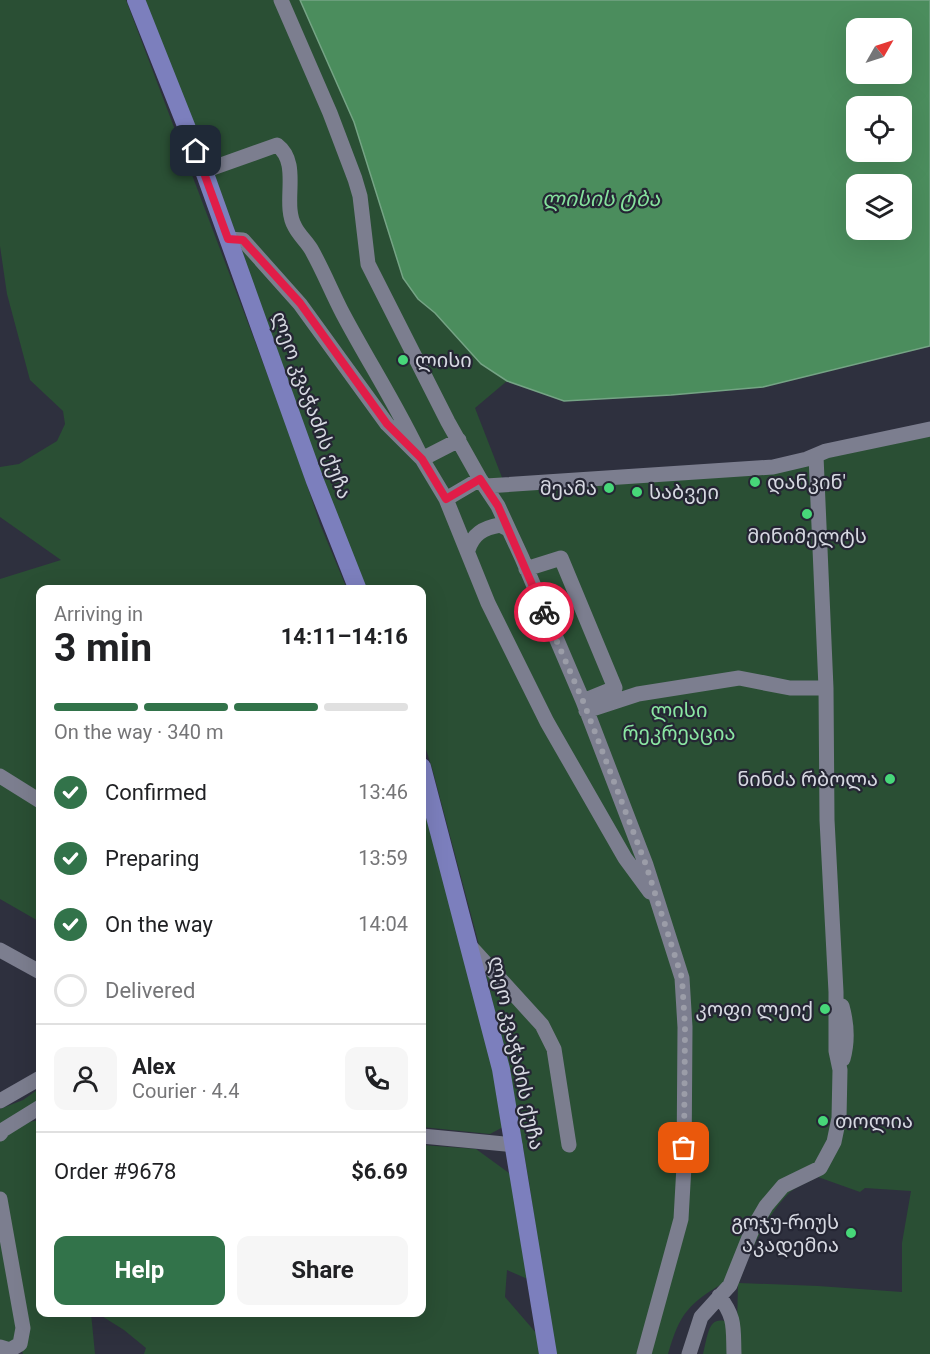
<!DOCTYPE html>
<meta charset="utf-8">
<style>
body{margin:0;font-family:Roboto,"Noto Sans Georgian",sans-serif;background:#f6f6f6;color:#202124;height:100vh;display:flex;flex-direction:column;font-size:22px;white-space:nowrap}
*{box-sizing:border-box;margin:0}
p{font-size:20px;color:#757577}
.icon{flex:none;width:33px;height:33px;fill:none;stroke:currentColor;stroke-width:2;stroke-linecap:round;stroke-linejoin:round}
.map{position:relative;flex:1;overflow:hidden}
.details{position:absolute;left:36px;top:585px;width:390px;height:732px;display:flex;flex-direction:column;background:#fff;border-radius:12px;box-shadow:0 6px 24px #0002}
.details>*{flex:none}
.needle{width:39px;rotate:51deg}
.fabs{position:absolute;left:846px;top:18px;display:grid;gap:12px}
.fabs a{display:grid;place-items:center;width:66px;height:66px;border-radius:12px;background:#fff;box-shadow:0 6px 24px #0002;font-size:30px}
.pin{position:absolute;display:grid;place-items:center;width:51px;height:51px;color:#fff;margin:-26px;border-radius:12px;box-shadow:0 3px 9px #0006}
.courier{position:absolute;display:grid;place-items:center;width:60px;height:60px;margin:-30px;border:4px solid #e11d48;border-radius:50%;background:#fff;color:#222;box-shadow:0 2px 8px #0007}
.headline em{font-style:normal;font-weight:700}
.headline div{display:flex;flex-direction:column-reverse}
.headline{display:flex;align-items:center;justify-content:space-between;height:102px;padding:0 18px}
h1{font-size:39px;font-weight:700;line-height:45px}
.bar{display:grid;grid-template-columns:repeat(4,1fr);gap:9px 6px;align-content:center;height:72px;padding:0 18px}
.bar i{height:8px;border-radius:4px;background:#e0e0e0}
.bar .active{background:#32734a}
.bar p{grid-column:span 4}
.line{display:flex;align-items:center;gap:15px;padding:0 18px;border-top:2px solid #e0e0e0}
.line div{flex:1}
.round{display:grid;place-items:center;flex:none;width:63px;height:63px;border-radius:12px;background:#f6f6f6}
ol{padding:0 18px;list-style:none}
li{display:flex;align-items:center;gap:18px;height:66px}
li p{margin-inline-start:auto}
li .icon{padding:6px;border-radius:50%;background:#32734a;color:#fff;stroke-width:4}
li:last-child{color:#757577}
li i{width:33px;height:33px;border:3px solid #e0e0e0;border-radius:50%}
.primary-button{display:flex;gap:12px;margin-top:auto;padding:12px 18px}
.primary-button a{flex:1;height:69px;border-radius:12px;background:#32734a;color:#fff;font-size:24px;font-weight:700;line-height:69px;text-align:center}
.primary-button a+a{background:#f6f6f6;color:#202124}
.map>svg:first-child{display:block}
.green{fill:#2a4f34;fill-rule:evenodd}
.water{fill:#4b8d5d;stroke:#75a485;stroke-width:1.5;fill-rule:evenodd}
.lines{fill:none;stroke-linecap:round;stroke-linejoin:round}
.minor{stroke:#7c7e8f;stroke-width:15}
.major{stroke:#7c7fbd;stroke-width:18}
.done{stroke:#9b9da8;stroke-width:6;stroke-dasharray:0 10.8}
.route{stroke:#e11d48;stroke-width:8}
.poi-dot{fill:#47d779;stroke:#252634;stroke-width:2}
.labels{text-anchor:middle;dominant-baseline:central;stroke-width:4.5;stroke-linejoin:round;paint-order:stroke}
.poi-label{font-size:20px;fill:#d6d8e1;stroke:#252634;text-anchor:start}
.street-label{font-size:20px;fill:#d6d8e1;stroke:#252634}
.park-label{font-size:20px;fill:#8ae6a2;stroke:#252634}
.water-label{font-size:21px;font-style:italic;fill:#85e19d;stroke:#252634}
</style>
<div class="map">
<svg width="930" height="1354" viewBox="0 0 930 1354">
<rect width="100%" height="100%" fill="#2e303e"/>
<path class="green" d="M0,0H126L291,437L320,524L347,589L40,590V922L0,899V579L61,560L0,517V467L19,464L57,441L65,424L63,411L30,380L7,294L0,246Z
M142,0H300L354,122L379,198L418,299L435,313L481,364L507,381L475,408L503,480L764,463L930,424V1354H703C709,1331 708,1310 737,1326L738,1284L725,1282C688,1304 680,1313 668,1354H554L529,1182L509,1069L478,941L432,768L422,737V590L366,589L320,472ZM818,1177L860,1192L865,1188L911,1191L902,1243V1292L818,1286L739,1283C749,1253 766,1216 789,1193C797,1186 809,1182 818,1177Z
M422,799L495,1070L505,1126L490,1134L422,1127Z
M40,1088V1103L1,1127L40,1120V1312L91,1313L95,1354H23L20,1344L0,1347V1109L23,1100Z
M422,1145L476,1149L516,1178L530,1280L507,1270L505,1297L537,1334L539,1354H144L146,1348L124,1330L97,1313L422,1312Z"/>
<path class="water" d="M300,0H930V346L763,387L671,395L564,401L507,381L481,364L435,313L418,299L403,278L354,122ZM856,28H902V74H856ZM856,106H902V152H856ZM856,184H902V230H856Z"/>
<g class="lines">
<path class="minor" d="M281,0L330,113L355,179L360,196L368,264L448,422L480,479L498,506L522,558L583,701L646,865L682,978L685,1027L684,1166L681,1219L644,1354
M204,171L277,145C302,164 281,203 295,227C299,235 306,241 311,249C323,270 332,293 343,314C369,363 399,409 422,459L459,440
M228,239L243,240L300,304L387,424L422,459L446,499L488,603L547,722L625,858L650,892
M486,486L773,467L807,459L826,451L930,429
M446,499L480,479
M468,550C473,534 483,528 500,525L508,529
M526,569L561,558L615,688L583,701
M586,711L638,694L739,678L790,688H826
M0,776L40,801
M470,946L542,1025L554,1049L569,1145
M0,950L40,972
M842,1006C847,1024 848,1041 843,1059
M0,1101L40,1078
M0,1134L3,1130L40,1107
M422,1136L515,1145
M0,1199L23,1328L20,1344L10,1350L0,1347
M719,1296C736,1318 733,1328 734,1354
M689,1354L701,1317L730,1285L752,1230L766,1206L783,1186L820,1168L834,1142L839,1118L840,1070L836,1051V992L827,820L826,688L816,456"/>
<path class="major" d="M136,0L204,171L315,481L358,590
M422,767L501,1069L548,1354"/>
</g>
<g class="lines">
<path class="done" d="M544,612L583,701L646,865L682,978L685,1027L684,1148"/>
<path class="route" d="M196,151L228,239L243,240L300,303L387,424L422,459L446,499L480,479L498,506L544,612"/>
</g>
<g class="poi-dot">
<circle cx="403" cy="360" r="6"/>
<circle cx="755" cy="482" r="6"/>
<circle cx="609" cy="488" r="6"/>
<circle cx="637" cy="492" r="6"/>
<circle cx="807" cy="514" r="6"/>
<circle cx="890" cy="779" r="6"/>
<circle cx="825" cy="1009" r="6"/>
<circle cx="823" cy="1121" r="6"/>
<circle cx="851" cy="1233" r="6"/>
</g>
<g class="labels">
<g class="poi-label">
<text x="415" y="360">ლისი</text>
<text x="767" y="482">დანკინ'</text>
<text x="597" y="488" text-anchor="end">მეამა</text>
<text x="649" y="492">საბვეი</text>
<text x="807" y="536" text-anchor="middle">მინიმელტს</text>
<text x="878" y="779" text-anchor="end">ნინძა რბოლა</text>
<text x="813" y="1009" text-anchor="end">კოფი ლეიქ</text>
<text x="835" y="1121">თოლია</text>
<text x="839" y="1222" text-anchor="end">გოჯუ-რიუს<tspan x="839" dy="23">აკადემია</tspan></text>
</g>
<g class="street-label">
<text transform="translate(312 405) rotate(70)">ლეო კვაჭაძის ქუჩა</text>
<text transform="translate(517 1053) rotate(78)">ლეო კვაჭაძის ქუჩა</text>
</g>
<g class="park-label">
<text x="679" y="710">ლისი<tspan x="679" dy="23">რეკრეაცია</tspan></text>
</g>
<g class="water-label">
<text x="601" y="199">ლისის ტბა</text>
</g>
</g>
</svg>
<div class="fabs">
<a><svg class="needle" viewBox="-14 -14 28 28"><path d="M0-13l5 13h-10z" fill="#e53935"/><path d="M0 13l5-13h-10z" fill="#757577"/></svg></a>
<a><svg class="icon" aria-label="locate" viewBox="0 0 24 24"><circle cx="12" cy="12" r="6"/><path d="M12 2v4M12 18v4M2 12h4M18 12h4"/></svg></a>
<a><svg class="icon" aria-label="layers" viewBox="0 0 24 24"><path d="M12 4l9 5-9 5-9-5zM3 14l9 5 9-5"/></svg></a>
</div>
<div class="pin" style="left:684px;top:1148px;background:#ea580c"><svg class="icon" aria-label="bag" viewBox="0 0 24 24"><path d="M5 8h14l-1 12H6zM9 8a3 3 0 0 1 6 0"/></svg></div>
<div class="pin" style="left:196px;top:151px;background:#1f2937"><svg class="icon" aria-label="home" viewBox="0 0 24 24"><path d="M3 11l9-7 9 7M6 9v11h12V9"/></svg></div>
<div class="courier" style="left:544px;top:612px"><svg class="icon" aria-label="bike" viewBox="0 0 24 24"><circle cx="6" cy="16" r="4"/><circle cx="18" cy="16" r="4"/><path d="M6 16l4-8h5l3 8M10 8l3 8H6M13 5h3"/></svg></div>
<section class="details">
<div class="headline"><div><h1>3 min</h1><p>Arriving in</p></div><em>14:11–14:16</em></div>
<div class="bar"><i class="active"></i><i class="active"></i><i class="active"></i><i></i><p>On the way · 340 m</p></div>
<ol>
<li><svg class="icon" aria-label="check" viewBox="0 0 24 24"><path d="M5 12l5 5 9-10"/></svg>Confirmed<p>13:46</p></li>
<li><svg class="icon" aria-label="check" viewBox="0 0 24 24"><path d="M5 12l5 5 9-10"/></svg>Preparing<p>13:59</p></li>
<li><svg class="icon" aria-label="check" viewBox="0 0 24 24"><path d="M5 12l5 5 9-10"/></svg>On the way<p>14:04</p></li>
<li><i></i>Delivered</li>
</ol>
<div class="line" style="height:108px"><a class="round"><svg class="icon" aria-label="person" viewBox="0 0 24 24"><circle cx="12" cy="8" r="4"/><path d="M4 21q1-7 8-7t8 7"/></svg></a><div><b>Alex</b><p>Courier · 4.4</p></div><a class="round"><svg class="icon" aria-label="phone" viewBox="0 0 24 24"><path d="M5 4h4l2 5-3 2q2 4 5 5l2-3 5 2v4C11 20 4 13 5 4z"/></svg></a></div>
<div class="line" style="height:78px"><div>Order #9678</div><b>$6.69</b></div>
<div class="primary-button"><a>Help</a><a>Share</a></div>
</section>
</div>
